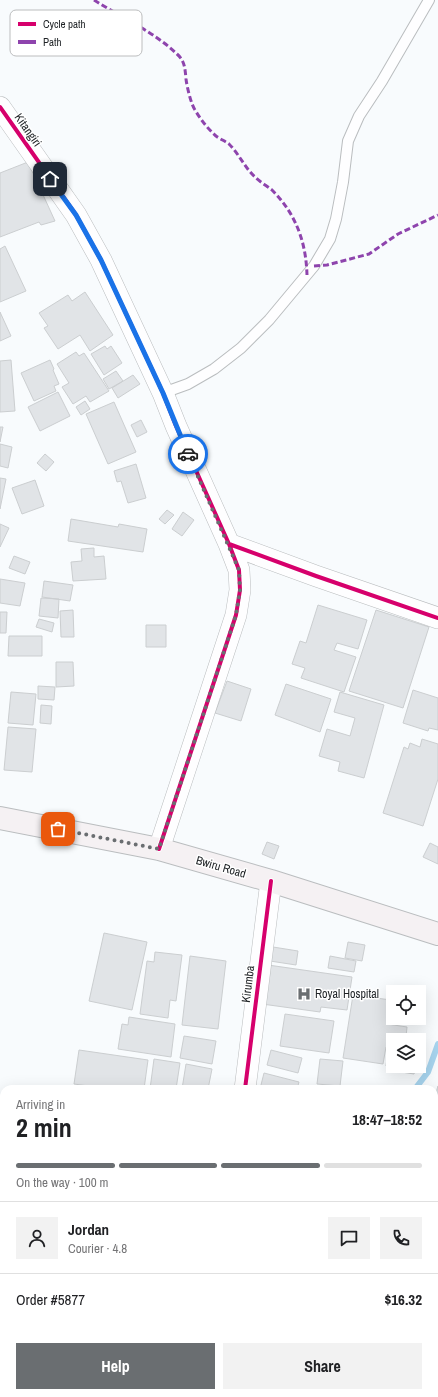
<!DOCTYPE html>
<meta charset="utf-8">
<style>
body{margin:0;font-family:"Archivo Narrow",sans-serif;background:#f2f2f2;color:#202124;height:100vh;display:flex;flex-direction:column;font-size:15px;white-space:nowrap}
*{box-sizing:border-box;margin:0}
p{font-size:13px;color:#757577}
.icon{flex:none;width:22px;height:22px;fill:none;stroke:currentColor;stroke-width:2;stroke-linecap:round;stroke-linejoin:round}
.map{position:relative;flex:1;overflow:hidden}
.sheet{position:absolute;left:0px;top:1085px;width:438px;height:312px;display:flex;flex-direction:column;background:#fff;border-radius:12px 12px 0 0;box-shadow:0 4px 16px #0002}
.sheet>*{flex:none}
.buttons{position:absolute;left:386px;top:985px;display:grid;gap:8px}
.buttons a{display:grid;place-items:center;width:40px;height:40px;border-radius:0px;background:#fff;box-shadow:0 4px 16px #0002;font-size:20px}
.pin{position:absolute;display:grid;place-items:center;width:34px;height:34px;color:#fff;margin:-17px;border-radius:8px;box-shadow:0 2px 6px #0006}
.courier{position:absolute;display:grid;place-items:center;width:40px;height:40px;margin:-20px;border:3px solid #1a73e8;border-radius:50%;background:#fff;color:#222;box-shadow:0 1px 5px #0007}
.overview em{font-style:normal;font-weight:800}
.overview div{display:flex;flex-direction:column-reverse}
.overview{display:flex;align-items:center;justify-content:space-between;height:68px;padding:0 16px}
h1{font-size:26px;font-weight:800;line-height:30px}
.bar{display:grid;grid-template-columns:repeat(4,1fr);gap:6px 4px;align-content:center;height:48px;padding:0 16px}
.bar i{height:5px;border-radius:3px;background:#e0e0e0}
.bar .selected{background:#6a6e71}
.bar p{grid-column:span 4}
.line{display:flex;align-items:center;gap:10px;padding:0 16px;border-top:1px solid #e0e0e0}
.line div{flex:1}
.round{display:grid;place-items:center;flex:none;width:42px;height:42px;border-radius:0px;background:#f2f2f2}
.cta{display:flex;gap:8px;margin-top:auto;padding:8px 16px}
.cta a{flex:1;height:46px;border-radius:0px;background:#6a6e71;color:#fff;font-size:16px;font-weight:800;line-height:46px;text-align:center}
.cta a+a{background:#f2f2f2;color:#202124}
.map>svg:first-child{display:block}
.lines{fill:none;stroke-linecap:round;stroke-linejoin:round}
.stream{stroke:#a7d4ee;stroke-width:6}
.building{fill:#e1e4e7;stroke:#cbced0}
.lane-casing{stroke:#babdbf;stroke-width:12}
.street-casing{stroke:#babdbf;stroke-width:22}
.secondary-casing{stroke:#babdbf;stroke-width:24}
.lane{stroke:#fefeff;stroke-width:10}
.street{stroke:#fefeff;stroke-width:21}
.secondary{stroke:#f5f1f3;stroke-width:22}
.quiet{stroke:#8e44ad;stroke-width:3;stroke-dasharray:6 3;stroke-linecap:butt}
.cycleway-casing{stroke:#fff;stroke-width:6}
.cycleway{stroke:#d6006c;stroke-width:4}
.done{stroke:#6a6e71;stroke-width:4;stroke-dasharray:0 7.2}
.route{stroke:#1a73e8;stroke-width:5}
.labels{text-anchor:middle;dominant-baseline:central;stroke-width:3;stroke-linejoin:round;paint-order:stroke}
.street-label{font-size:12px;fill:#1e2225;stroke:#fff}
.poi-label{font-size:12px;fill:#1e2225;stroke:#fff;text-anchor:start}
.key{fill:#fff;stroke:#bcbdbe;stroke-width:1}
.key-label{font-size:11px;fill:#1e2225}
</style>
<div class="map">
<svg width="438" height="1397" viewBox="0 0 438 1397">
<rect width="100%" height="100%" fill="#f8fbfd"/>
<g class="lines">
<path class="stream" d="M415,1089L428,1072L438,1044
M292,1397V1393"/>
</g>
<path class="building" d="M28,162L55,221L41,225L39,222L0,237V173Z
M5,246L26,291L0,302V249Z
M85,292L113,335L90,351L80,335L58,349L44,328L48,326L39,313L68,295L72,301Z
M0,312L11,336L0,341Z
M105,346L107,349L111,346L122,363L104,375L91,354Z
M76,352L79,356L84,353L109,391L90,402L86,396L73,404L62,387L69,383L57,364Z
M11,360L15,411L0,412V361Z
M50,360L54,369L53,370L59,384L54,386L56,391L34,401L21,373Z
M116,371L123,381L109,389L103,379Z
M133,375L140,384L118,398L112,388Z
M58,392L70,416L40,431L28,407Z
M85,401L90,409L81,415L76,407Z
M114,402L136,452L108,464L86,414Z
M141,420L147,432L137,437L131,425Z
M0,427H3L0,442Z
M0,444L12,447L8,468L0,466Z
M45,454L54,462L46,471L37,463Z
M136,464L146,498L128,503L121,481L117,482L114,471Z
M0,478L6,479L0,509Z
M35,480L44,506L22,514L12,488Z
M167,510L174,515L165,524L159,519Z
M183,512L194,520L182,536L172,529Z
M71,519L118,527L119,524L147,529L143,552L68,541Z
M0,524L9,528L0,547Z
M94,548V557L104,556L106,579L73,581L71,562L82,561L81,549Z
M14,556L30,562L25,574L9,568Z
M0,579L25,583L20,606L0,603Z
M44,581L73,585L70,601L42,597Z
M41,598L59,599L58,618L39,616Z
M318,605L367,620L358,649L337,643L334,650L356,657L344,692L301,678L305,668L292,664L300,641L306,643Z
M73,610L74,637H61L60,611Z
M376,610L429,627L403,708L349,691Z
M0,612H7L6,633H0Z
M39,619L54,623L52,632L36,627Z
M146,625H166V647H146Z
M9,636H42V656H8Z
M56,662H73L74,686L56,687Z
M227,681L251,689L241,721L215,713Z
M286,684L331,699L320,732L275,715Z
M38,686L55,687L54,700L38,699Z
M413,690L438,698V730L429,728L428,731L403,723Z
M11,692L36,694L33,725L8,723Z
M340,692L384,705L364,778L338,771L340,762L319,756L327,729L350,736L355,718L334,712Z
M41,705L52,706L51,724L40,723Z
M8,727L36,729L32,772L4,770Z
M422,739L438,744V779L423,826L383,813L404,747L408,749L410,743L420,747Z
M267,842L279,846L274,859L262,854Z
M430,843L438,847V864L423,857Z
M104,933L147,942L132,1010L89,1001Z
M348,942L365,945L362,961L345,958Z
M273,947L298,951L296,965L270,961Z
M155,952L182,955L176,1001L170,1000L168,1018L140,1014L147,961L154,962Z
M190,956L226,961L218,1029L182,1025Z
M330,956L356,961L354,972L328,968Z
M268,965L352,977L347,1010L321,1007L320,1012L262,1004Z
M353,995L391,1000L387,1024L407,1027L406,1037L414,1038L413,1040H393V1048L386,1047L383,1064L343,1058Z
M285,1014L334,1021L329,1053L280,1046Z
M129,1017L175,1024L171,1057L118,1049L122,1024L128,1025Z
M184,1036L216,1041L212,1064L180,1058Z
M79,1050L148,1060L144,1089H111L74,1084Z
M271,1050L302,1058L298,1073L267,1065Z
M388,1050L393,1051V1066H416L414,1074L395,1071L396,1068L386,1066Z
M154,1059L180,1063L176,1089H150Z
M320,1059L343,1061L340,1086L317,1084Z
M186,1064L212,1069L208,1089H182Z
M264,1073L299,1082L297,1089H260Z
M48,1086L72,1089H47Z
M438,1086V1109L434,1108V1099Z
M438,1132V1161L434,1160V1143Z
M1,1141L4,1142V1204L0,1202Z
M434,1227L438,1228V1248L434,1246Z
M435,1256L438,1257V1304L434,1303Z
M4,1263V1319L0,1318V1284Z
M434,1310L438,1311V1323L434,1336Z
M0,1324L4,1325V1344H0Z
M0,1354H4V1393H13L12,1397L0,1396Z
M122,1393H170V1397H121Z
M202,1393H242L241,1397H202Z
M252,1393H279V1397Z"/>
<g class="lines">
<defs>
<path id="lane" d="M163,393L188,384L214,369L241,348L269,320L314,266L330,239L336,219L343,182L348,141L359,116L382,81L429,0"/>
<path id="street" d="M0,107L76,215L101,260L163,393L176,426L229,544L239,570L240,590L236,615L159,849
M229,544L316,576L438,618
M245,1089L271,881
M0,1228L4,1229
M189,1397V1393"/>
<path id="secondary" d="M0,818L159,849L271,881L438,934"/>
</defs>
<use href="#lane" class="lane-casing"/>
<use href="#street" class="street-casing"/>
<use href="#secondary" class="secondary-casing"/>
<use href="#lane" class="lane"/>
<use href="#street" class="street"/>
<use href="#secondary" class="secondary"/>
<path class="quiet" d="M94,0C122,18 153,31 177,54C185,61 185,69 186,79C187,87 191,104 195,110C201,120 208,129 216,136C220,139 225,141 229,144C239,154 245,168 255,177C260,182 267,186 272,190C296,214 306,242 307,275
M314,266L327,265L369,254L398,234L438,215"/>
<defs>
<path id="cycleway" d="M0,107L76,215L101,260L163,393L176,426L229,544L239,570L240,590L236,615L159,849
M229,544L316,576L438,618
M245,1089L271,881"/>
</defs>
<use href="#cycleway" class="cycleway-casing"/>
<use href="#cycleway" class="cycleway"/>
</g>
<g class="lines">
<path class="done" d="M58,829L159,849L236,615L240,590L239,570L188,454"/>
<path class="route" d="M50,179L76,215L101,260L163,393L188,454"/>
</g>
<defs>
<symbol id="hospital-bare" viewBox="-9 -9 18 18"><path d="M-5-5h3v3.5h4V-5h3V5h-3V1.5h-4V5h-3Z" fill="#6a6e71" stroke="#fff" stroke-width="2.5" paint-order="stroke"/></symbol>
</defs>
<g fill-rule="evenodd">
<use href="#hospital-bare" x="294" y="984" width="20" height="20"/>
</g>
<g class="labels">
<g class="street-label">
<text transform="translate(28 130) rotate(55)">Kitangiri</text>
<text transform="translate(221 867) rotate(16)">Bwiru Road</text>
<text transform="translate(248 984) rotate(-83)">Kirumba</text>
</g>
<g class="poi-label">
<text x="315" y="994">Royal Hospital</text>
</g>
</g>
<rect x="10" y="10" width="132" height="46" rx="6" class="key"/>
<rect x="18" y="22" width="18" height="4" fill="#d6006c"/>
<rect x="18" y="40" width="18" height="4" fill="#8e44ad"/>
<g class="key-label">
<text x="43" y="28">Cycle path</text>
<text x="43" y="46">Path</text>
</g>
</svg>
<div class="buttons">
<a><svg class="icon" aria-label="locate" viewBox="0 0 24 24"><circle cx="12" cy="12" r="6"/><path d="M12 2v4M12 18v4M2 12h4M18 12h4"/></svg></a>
<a><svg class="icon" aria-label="layers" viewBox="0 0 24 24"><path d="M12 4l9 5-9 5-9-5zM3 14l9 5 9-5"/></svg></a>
</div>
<div class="pin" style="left:58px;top:829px;background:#ea580c"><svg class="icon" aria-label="bag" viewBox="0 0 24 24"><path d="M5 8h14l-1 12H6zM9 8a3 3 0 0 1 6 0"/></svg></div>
<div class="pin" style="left:50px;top:179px;background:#1f2937"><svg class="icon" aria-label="home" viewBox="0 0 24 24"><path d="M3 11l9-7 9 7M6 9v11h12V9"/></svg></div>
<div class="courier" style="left:188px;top:454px"><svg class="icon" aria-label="car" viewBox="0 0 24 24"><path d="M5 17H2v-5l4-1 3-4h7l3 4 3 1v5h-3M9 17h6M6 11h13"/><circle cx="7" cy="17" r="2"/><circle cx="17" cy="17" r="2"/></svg></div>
<section class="sheet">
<div class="overview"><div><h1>2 min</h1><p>Arriving in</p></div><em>18:47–18:52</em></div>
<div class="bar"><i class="selected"></i><i class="selected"></i><i class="selected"></i><i></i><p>On the way · 100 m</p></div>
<div class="line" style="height:72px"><a class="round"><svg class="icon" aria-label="person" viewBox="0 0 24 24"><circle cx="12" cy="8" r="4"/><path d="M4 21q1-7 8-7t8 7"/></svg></a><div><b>Jordan</b><p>Courier · 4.8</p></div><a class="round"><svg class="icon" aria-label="chat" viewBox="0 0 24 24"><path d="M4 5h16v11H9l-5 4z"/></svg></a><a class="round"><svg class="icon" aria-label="phone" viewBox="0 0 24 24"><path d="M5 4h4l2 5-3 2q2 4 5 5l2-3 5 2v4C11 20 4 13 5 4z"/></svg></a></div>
<div class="line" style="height:52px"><div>Order #5877</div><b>$16.32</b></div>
<div class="cta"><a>Help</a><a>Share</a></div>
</section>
</div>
